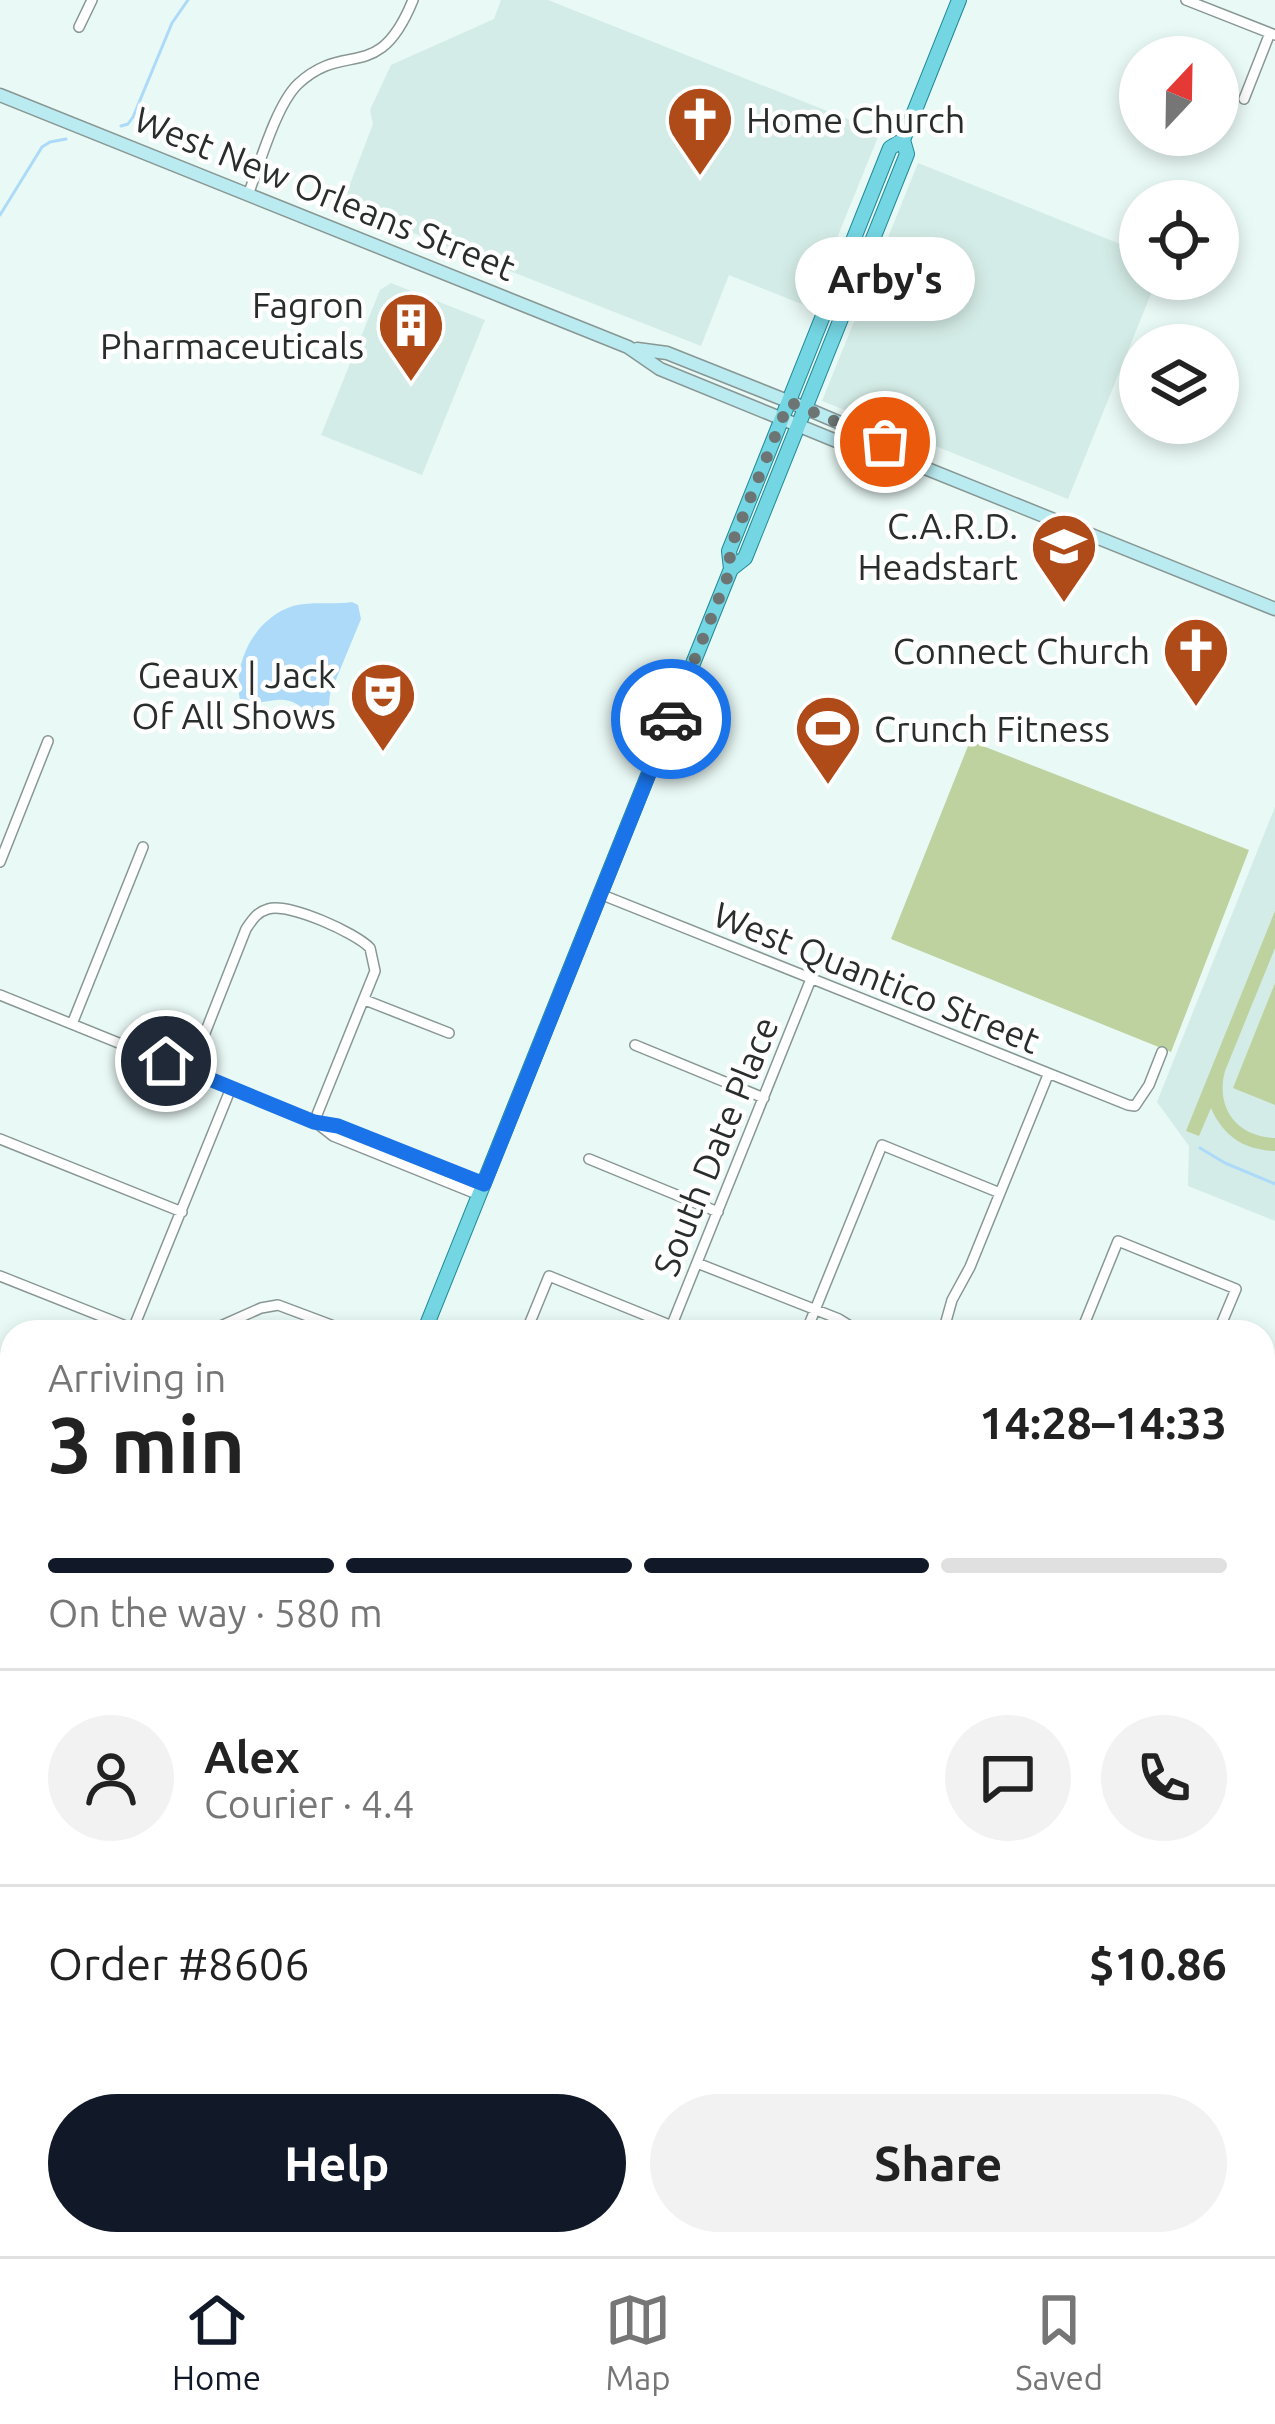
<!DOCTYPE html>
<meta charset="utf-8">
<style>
body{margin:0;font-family:Ubuntu,sans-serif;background:#f2f2f2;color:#222;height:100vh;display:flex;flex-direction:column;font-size:45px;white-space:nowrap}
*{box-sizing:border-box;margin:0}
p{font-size:39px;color:#767676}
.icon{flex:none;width:66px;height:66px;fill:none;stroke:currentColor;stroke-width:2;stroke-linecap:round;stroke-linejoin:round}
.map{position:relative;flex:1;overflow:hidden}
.panel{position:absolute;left:0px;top:1320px;width:1275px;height:936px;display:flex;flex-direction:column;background:#fff;border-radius:36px 36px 0 0;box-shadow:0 6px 18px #0003}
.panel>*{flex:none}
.needle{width:78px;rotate:22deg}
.fabs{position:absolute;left:1119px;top:36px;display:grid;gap:24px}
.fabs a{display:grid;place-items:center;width:120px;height:120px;border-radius:50%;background:#fff;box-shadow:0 6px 18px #0003;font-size:60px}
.pin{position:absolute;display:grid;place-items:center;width:102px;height:102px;color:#fff;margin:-51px;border:6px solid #fff;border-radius:50%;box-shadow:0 3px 12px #0007}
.courier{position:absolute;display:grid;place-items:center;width:120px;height:120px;margin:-60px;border:9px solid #1a73e8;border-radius:50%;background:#fff;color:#222;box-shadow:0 3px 15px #0007}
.bubble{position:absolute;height:84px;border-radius:42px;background:#fff;box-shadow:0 6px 18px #0003;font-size:39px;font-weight:700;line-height:84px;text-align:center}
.head em{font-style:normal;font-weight:700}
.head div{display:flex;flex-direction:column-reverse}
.head{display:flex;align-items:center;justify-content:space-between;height:204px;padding:0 48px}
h1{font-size:78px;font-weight:700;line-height:90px}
.bar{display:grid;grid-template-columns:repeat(4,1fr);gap:18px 12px;align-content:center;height:144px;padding:0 48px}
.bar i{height:15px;border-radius:9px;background:#e0e0e0}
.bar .selected{background:#111827}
.bar p{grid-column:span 4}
.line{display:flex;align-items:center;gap:30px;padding:0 48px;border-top:3px solid #e0e0e0}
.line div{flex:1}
.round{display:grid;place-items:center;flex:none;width:126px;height:126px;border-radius:63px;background:#f2f2f2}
.cta{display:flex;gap:24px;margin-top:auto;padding:24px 48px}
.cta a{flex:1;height:138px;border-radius:72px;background:#111827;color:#fff;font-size:48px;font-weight:700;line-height:138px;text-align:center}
.cta a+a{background:#f2f2f2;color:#222}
.tab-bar{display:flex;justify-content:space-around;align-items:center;height:168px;border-top:3px solid #e0e0e0;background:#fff;font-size:33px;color:#767676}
.tab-bar a{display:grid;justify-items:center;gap:6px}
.tab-bar .selected{color:#111827}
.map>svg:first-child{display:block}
.built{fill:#d4ece7}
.green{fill:#bdd29f}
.water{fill:#acdaf8}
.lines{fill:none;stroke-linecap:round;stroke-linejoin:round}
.stream{stroke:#acdaf8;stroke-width:3}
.street-casing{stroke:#889794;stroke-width:12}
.secondary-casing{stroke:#889794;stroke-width:15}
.primary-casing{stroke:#1f8a98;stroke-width:16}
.street{stroke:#fff;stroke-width:9}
.secondary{stroke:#baebf1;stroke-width:12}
.primary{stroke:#75d6e3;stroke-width:14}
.done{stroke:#6c7573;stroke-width:12;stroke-dasharray:0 21.6}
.route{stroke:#1a73e8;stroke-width:15}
.labels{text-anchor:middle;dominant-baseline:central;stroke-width:9;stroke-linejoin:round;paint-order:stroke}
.poi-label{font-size:36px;fill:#292e2d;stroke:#fff;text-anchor:end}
.street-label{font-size:36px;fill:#292e2d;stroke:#fff}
</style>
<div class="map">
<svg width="1275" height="2256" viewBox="0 0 1275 2256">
<rect width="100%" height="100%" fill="#e9f9f5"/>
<path class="built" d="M501,0H548L880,132L809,307L729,275L701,346L342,205L373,124L370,110L391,65L494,19Z
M918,163L1140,252V279H1157L1068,499L822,401Z
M391,283L485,320L422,475L321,435L380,290Z
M1275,807V1221L1188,1186L1189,1146L1157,1102Z
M1275,1704V1861L1263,1856V1733Z"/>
<path class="green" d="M970,741L1249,850L1171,1052L891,939Z
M1275,911V948L1225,1071C1215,1108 1237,1137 1275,1138V1151C1244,1150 1223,1136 1211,1108L1199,1136L1186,1131Z
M1275,983V1105L1233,1088Z"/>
<path class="water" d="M352,602L358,605L361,619L330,694L328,714L311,716C282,685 271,710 240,700C232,663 255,618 293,606C312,601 332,605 352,602Z"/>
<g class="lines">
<path class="stream" d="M121,126L128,124L133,117L172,23L188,0
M0,215L42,147L50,142L66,139
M1200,1148L1225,1163L1275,1184
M0,2008L12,1994"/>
<defs>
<path id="street" d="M1186,0L1275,35
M79,27L92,0
M1244,99L1270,33
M248,195C259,166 276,105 298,84C346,39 378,86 413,0
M0,862L48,741
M600,894L1128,1105L1135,1106L1149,1085L1162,1052
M0,995L314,1122L338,1126L484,1184
M365,1000L449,1033
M72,1024L143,847
M635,1045L764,1098
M190,1071L246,929C252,920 257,912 268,909C288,902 356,933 370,948L375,971L314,1122
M319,1125L333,1136L479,1195
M0,1139L182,1212
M589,1159L718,1212
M697,1263L839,1319L860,1332
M0,1276L141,1332
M133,1329L231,1088
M207,1332L261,1308L278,1305L350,1332
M526,1332L549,1276L672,1326
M669,1332L811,979
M806,1332L882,1145L1000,1193
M943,1332L952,1300L970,1267L1048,1075
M1081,1332L1118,1241L1236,1289L1218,1332
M0,1415L12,1420
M1263,1492L1275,1497
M0,1552L12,1557
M1263,1563L1275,1534
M1263,1571L1275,1575
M0,1689L12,1694
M0,1840L12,1810
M1263,1927L1275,1932
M1263,2140L1275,2145
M0,2179L12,2183
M161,2244L191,2256
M843,2244L873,2256
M1183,2244L1212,2256
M472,2256L477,2244
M609,2256L614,2244
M1154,2256L1158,2244"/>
<path id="secondary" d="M0,95L628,347L660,369L856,449L876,457L905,460L1275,609
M637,349L667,353L805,408L885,442L904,459"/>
<path id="primary" d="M731,569L745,558L907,154L903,140L959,0
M424,1332L731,569L729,551L890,148L903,140
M53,2256L58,2244"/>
</defs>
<use href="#street" class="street-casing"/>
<use href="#secondary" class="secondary-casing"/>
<use href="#primary" class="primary-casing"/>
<use href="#street" class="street"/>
<use href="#secondary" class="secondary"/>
<use href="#primary" class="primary"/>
</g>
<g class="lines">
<path class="done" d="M671,719L731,568L729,551L789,402L885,442"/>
<path class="route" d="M166,1061L314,1122L338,1126L484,1184L671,719"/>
</g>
<defs>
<symbol id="church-pin" viewBox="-11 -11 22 30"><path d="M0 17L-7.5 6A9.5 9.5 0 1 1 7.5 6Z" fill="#af4a19" stroke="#fff"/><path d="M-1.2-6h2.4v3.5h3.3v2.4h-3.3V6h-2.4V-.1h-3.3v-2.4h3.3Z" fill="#fff"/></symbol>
<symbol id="building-pin" viewBox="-11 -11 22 30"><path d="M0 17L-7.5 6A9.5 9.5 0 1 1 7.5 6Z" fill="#af4a19" stroke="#fff"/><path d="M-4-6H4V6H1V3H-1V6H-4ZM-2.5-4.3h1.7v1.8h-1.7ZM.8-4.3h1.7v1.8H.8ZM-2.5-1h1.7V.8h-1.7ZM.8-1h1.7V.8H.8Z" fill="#fff"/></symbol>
<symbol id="school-pin" viewBox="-11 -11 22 30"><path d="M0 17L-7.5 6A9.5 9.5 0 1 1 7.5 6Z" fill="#af4a19" stroke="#fff"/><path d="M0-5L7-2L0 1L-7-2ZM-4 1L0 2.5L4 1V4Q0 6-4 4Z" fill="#fff"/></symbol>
<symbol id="theatre-pin" viewBox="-11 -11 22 30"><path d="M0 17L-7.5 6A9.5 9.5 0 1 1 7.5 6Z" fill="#af4a19" stroke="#fff"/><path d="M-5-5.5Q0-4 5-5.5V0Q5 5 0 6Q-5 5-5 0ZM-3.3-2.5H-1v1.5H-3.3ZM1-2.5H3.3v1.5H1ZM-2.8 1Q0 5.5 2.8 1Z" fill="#fff"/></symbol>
<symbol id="stadium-pin" viewBox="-11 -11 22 30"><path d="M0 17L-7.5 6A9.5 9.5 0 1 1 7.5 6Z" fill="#af4a19" stroke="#fff"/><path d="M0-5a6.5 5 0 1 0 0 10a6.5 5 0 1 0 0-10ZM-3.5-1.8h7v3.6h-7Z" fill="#fff"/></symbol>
</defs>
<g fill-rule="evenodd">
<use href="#church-pin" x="662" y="81" width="76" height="104"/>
<use href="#building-pin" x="373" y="287" width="76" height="104"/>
<use href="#school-pin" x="1026" y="508" width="76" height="104"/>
<use href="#church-pin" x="1158" y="612" width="76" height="104"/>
<use href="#theatre-pin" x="345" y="657" width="76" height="104"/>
<use href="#stadium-pin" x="790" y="690" width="76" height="104"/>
</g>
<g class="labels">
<g class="poi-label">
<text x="746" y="119" text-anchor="start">Home Church</text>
<text x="364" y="304">Fagron<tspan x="364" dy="41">Pharmaceuticals</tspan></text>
<text x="1018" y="525">C.A.R.D.<tspan x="1018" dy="41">Headstart</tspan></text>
<text x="1150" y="650">Connect Church</text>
<text x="336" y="674">Geaux | Jack<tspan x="336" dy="41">Of All Shows</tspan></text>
<text x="874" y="728" text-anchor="start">Crunch Fitness</text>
</g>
<g class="street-label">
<text transform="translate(325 193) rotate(22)">West New Orleans Street</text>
<text transform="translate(877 977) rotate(22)">West Quantico Street</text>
<text transform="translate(715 1146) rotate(-68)">South Date Place</text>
</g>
</g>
</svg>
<div class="fabs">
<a><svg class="needle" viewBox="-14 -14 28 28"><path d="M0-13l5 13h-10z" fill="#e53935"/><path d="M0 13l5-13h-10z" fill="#767676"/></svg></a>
<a><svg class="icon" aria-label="locate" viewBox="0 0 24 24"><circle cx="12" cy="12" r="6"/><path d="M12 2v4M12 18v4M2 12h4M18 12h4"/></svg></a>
<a><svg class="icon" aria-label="layers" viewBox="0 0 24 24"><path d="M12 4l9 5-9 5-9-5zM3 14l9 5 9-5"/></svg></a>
</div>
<div class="pin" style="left:885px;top:442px;background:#ea580c"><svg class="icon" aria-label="bag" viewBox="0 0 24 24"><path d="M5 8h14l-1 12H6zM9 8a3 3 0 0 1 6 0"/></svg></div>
<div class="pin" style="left:166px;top:1061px;background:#1f2937"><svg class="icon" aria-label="home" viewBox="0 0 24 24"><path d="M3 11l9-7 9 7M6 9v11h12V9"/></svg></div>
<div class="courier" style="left:671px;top:719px"><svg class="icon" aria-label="car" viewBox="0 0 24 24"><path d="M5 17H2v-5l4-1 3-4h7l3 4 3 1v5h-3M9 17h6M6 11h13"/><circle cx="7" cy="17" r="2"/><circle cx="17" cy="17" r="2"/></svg></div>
<div class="bubble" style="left:795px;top:237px;width:180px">Arby's</div>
<section class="panel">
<div class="head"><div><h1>3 min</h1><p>Arriving in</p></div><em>14:28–14:33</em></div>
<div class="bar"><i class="selected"></i><i class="selected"></i><i class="selected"></i><i></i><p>On the way · 580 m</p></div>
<div class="line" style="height:216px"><a class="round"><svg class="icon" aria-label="person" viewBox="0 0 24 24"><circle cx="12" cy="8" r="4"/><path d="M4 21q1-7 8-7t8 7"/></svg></a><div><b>Alex</b><p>Courier · 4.4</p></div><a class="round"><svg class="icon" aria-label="chat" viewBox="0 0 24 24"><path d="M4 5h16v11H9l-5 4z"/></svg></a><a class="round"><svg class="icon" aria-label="phone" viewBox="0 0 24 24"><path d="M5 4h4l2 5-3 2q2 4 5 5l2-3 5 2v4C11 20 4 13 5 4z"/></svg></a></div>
<div class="line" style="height:156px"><div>Order #8606</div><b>$10.86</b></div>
<div class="cta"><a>Help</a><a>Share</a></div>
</section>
</div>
<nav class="tab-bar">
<a class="selected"><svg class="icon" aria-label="home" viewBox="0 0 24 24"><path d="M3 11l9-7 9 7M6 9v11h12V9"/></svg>Home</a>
<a><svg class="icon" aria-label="map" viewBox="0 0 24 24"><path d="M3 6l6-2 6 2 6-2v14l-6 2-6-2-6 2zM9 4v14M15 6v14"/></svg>Map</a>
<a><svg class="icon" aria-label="saved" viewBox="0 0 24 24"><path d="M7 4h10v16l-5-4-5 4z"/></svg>Saved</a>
</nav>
